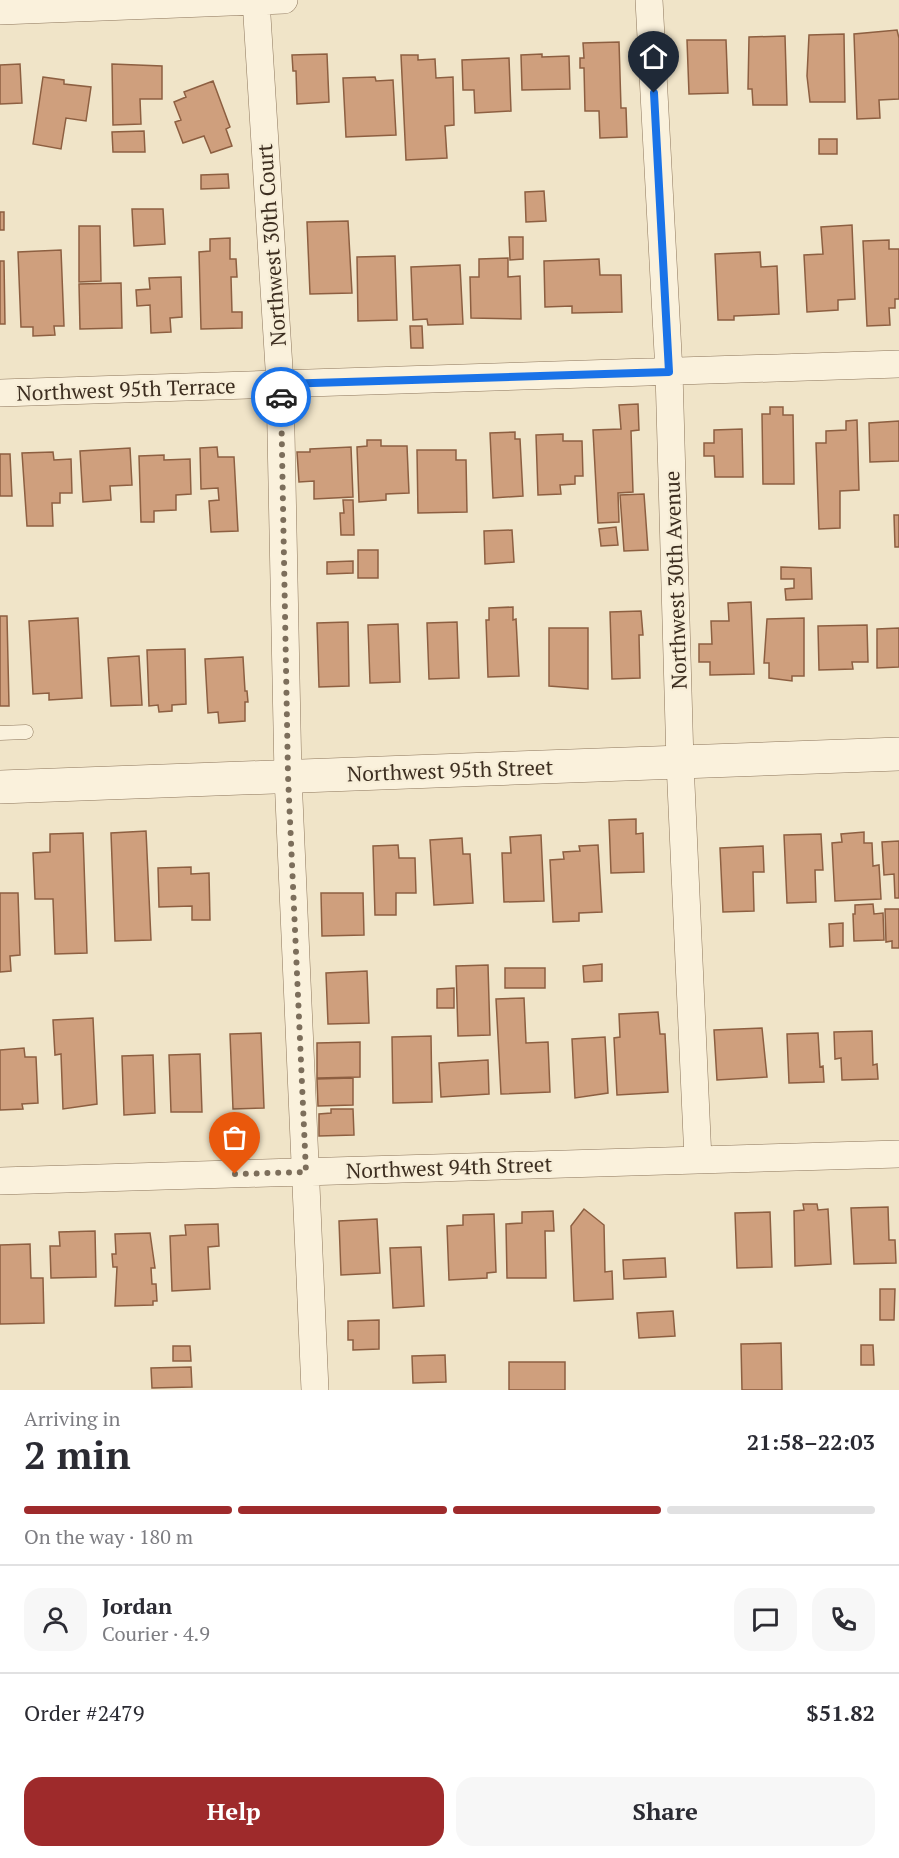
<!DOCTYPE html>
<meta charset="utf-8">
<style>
body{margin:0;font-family:"PT Serif",serif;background:#f7f7f7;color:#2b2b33;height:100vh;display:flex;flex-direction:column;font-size:22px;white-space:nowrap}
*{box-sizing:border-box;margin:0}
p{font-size:20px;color:#7c7c81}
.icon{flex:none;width:33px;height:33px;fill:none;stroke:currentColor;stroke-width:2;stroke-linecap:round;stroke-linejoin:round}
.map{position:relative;height:1390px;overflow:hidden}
.drawer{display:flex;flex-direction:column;background:#fff;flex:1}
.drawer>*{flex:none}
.pin{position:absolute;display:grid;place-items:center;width:51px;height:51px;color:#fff;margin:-62px -26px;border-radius:50% 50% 50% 0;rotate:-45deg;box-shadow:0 0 6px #0007}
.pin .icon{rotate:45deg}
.courier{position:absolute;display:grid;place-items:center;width:60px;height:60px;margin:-30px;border:4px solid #1a73e8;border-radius:50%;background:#fff;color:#222;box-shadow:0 2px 8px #0007}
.headline em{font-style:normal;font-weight:800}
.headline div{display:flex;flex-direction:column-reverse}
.headline{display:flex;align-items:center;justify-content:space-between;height:102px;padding:0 24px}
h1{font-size:39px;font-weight:800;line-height:45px}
.bar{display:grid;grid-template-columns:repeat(4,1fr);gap:9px 6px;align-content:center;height:72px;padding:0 24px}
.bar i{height:8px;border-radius:4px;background:#e1e1e2}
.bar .active{background:#9e2a2b}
.bar p{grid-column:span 4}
.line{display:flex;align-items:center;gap:15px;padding:0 24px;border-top:2px solid #e1e1e2}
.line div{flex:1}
.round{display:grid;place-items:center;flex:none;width:63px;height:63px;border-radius:18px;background:#f7f7f7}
.action{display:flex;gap:12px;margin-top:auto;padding:12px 24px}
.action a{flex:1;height:69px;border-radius:18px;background:#9e2a2b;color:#fff;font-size:24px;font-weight:800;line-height:69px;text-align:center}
.action a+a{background:#f7f7f7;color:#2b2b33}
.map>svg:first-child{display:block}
.building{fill:#cf9f7d;stroke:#8d5f41;stroke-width:1.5}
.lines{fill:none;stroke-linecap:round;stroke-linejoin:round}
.service-casing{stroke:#8d765c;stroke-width:15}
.minor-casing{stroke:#8d765c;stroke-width:28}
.tertiary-casing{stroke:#8d765c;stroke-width:34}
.service{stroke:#faf1dc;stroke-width:14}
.minor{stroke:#faf1dc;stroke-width:27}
.tertiary{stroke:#faf1dc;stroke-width:33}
.done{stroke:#7c6e5b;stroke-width:6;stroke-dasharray:0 10.8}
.route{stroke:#1a73e8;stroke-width:8}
.labels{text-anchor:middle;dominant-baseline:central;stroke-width:4.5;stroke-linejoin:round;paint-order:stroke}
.street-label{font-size:21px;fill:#3d2e20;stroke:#f7eed8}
</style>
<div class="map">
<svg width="899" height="1390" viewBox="0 0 899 1390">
<rect width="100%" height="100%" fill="#f0e4c8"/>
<path class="building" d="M897,30L899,38V99L879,100L880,118L857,119L854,34Z
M844,34L845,102H810L807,76L809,35Z
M785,36L787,105H753L752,89H748L749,37Z
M687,40H726L728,93L689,94Z
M619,42L621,108H626L627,137L600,138L599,111H585L584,68H580V58H584L583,43Z
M327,54L329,102L297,104L296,71H293L292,55Z
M542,54V57L569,56L570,89L522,90L521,55Z
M401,55H418V60L435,59L436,78L453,77L454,125L445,126L447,158L406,160Z
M509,58L511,111L475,113L474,90H463L462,60Z
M20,64L22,103L0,104V65Z
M112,64L162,66V99H140L141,124L113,125Z
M43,77L64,80V84L91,87L86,121L66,118L61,149L33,144Z
M375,77L376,81L393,80L396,135L346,137L343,78Z
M213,81L230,127L226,129L232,146L211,153L204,136L183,143L175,122L181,120L174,102L186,97L184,92Z
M144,131L145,152H113L112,132Z
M819,139H837V154H819Z
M228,174L229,188L201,189V175Z
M544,191L546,221L526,222L525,192Z
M132,209H163L165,244L134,246Z
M0,212H4V230H0Z
M348,221L352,293L310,294L307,222Z
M852,225L855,299L838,300V310L807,312L804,255L823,254L821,227Z
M79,226H100L101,281L79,282Z
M509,237H523V259L510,260Z
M230,238V259H236L237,277H231L232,312H242V328L201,329L199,252L210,251V239Z
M889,240V249H899V299H895V308H889L890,325L867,326L863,241Z
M61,250L64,326H54L55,335L33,336V327H21L18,252Z
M760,252L761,267L777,266L779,314L734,316V320H718L715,254Z
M395,256L397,320L358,321L357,257Z
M508,258V277L520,276L521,319L471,318L470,277H479V259Z
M599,259L600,275H621L622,312L572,313V306L545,307L544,261Z
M0,261H4L5,324H0Z
M460,265L463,324L428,325L427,319L413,320L411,267Z
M181,277L182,317L170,318L171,332L151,333L150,305L137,306L136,290L150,289L149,278Z
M121,283L122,328L80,329L79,284Z
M410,326H422L423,348H411Z
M638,404L639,430L631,431L633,492L618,493L619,522L598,523L593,430L621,429L619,405Z
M770,407H783V415H793L794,484H763L762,414H770Z
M857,420L859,490L840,491V528L819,529L816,443H826V431L846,430V421Z
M899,421V461L870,462L869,423Z
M742,429L743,477H715L714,456H704V443H714V430Z
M515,432V439H520L523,496L493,498L490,433Z
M563,434V441H582L583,476H575V484L560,485L561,494L538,495L536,435Z
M367,440H381V446H407L409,493L386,494V500L359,502L357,447L367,446Z
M217,447L218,457H234L238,531L211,532L209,501L219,500L218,488L201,489L200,448Z
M351,447L353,497L314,499V481L299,482L297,452H310V449Z
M130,448L132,485L110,486L111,500L83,502L80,451Z
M417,450H456V460H466L467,512L418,513Z
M53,452L54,460L71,459L72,493H60V503H52L53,526H27L22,453Z
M0,454H10L12,496H0Z
M164,455V460L190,459L191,494L176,495V510L154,511V522H141L139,456Z
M644,494L648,550L624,551L620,495Z
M343,500H353L354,535H341L340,513H344Z
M894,515H899V547H895Z
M616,527L618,545L601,546L599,529Z
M512,530L514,562L485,564L484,531Z
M358,550H378V578H358Z
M353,561V573L327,574V562Z
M781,567L811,568L812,599L786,600L785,589L794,588V579H781Z
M751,602L754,674L710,675V662H699V644H712L711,621H729L728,603Z
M513,607V620L516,619L519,676L488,677L486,620H489V608Z
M641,611L643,635H639L640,678L612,679L610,612Z
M0,616H7L9,706H0Z
M78,618L82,698L49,700V693L33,694L29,621Z
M804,618V676H792V681L769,678V663H764L767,619Z
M348,622L349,686L319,687L317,623Z
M457,622L459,678L429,679L427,623Z
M398,624L400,682L370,683L368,625Z
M867,625L868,662H852L853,669L819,670L818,626Z
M549,628H588V689L549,686Z
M899,628V667L877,668V629Z
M185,649L186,704L172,705V711L159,712L158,705L149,706L147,650Z
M139,656L142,705L111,706L108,658Z
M243,657L245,691H247L248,702H245V721L219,723L218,712L208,713L205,659Z
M636,819V834L643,833L644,872L611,873L609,820Z
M146,831L151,940L115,941L111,833Z
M864,832V843H872L873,866L879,865L881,899L835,901L832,843L842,842L841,834Z
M83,833L87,953L55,954L53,899H35L33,853L50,852V834Z
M821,834L823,870H815L816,902L787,903L784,835Z
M541,835L544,901L504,902L502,853H511L510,837Z
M462,838L463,854H470L473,903L434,905L430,840Z
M899,841V898H895L894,874L884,875L882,842Z
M398,845L399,858H415L416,893H396V915H375L373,846Z
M598,845L602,912L579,913V921L553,922L550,860L564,859L563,852L580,851L579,846Z
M763,846L764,872H753L754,911L723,912L720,848Z
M191,867V874L209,873L210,920H192V906L159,907L158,868Z
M0,893H18L20,955L10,956L11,971L0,972Z
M321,893H363L364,935L322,936Z
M873,904L874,914L883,913L884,940L854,941L853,914H855V905Z
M885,909H899V948H892V941L886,942Z
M843,923V946L830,947L829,924Z
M602,964V981L584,982L583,966Z
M488,965L490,1035L458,1036L456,966Z
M505,968H545V988H505Z
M367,971L369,1023L328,1024L326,973Z
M454,988V1008H437V989Z
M524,998L526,1043L548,1042L550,1092L501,1094L496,999Z
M658,1012L660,1034H665L668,1092L617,1095L614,1038L620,1037L619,1014Z
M93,1018L97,1104L63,1109L61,1054L55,1055L53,1020Z
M762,1028L767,1077L717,1080L714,1030Z
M872,1031L873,1065L877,1064L878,1079L842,1080L841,1058L835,1059L834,1032Z
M261,1033L264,1108L233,1109L230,1034Z
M818,1033L820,1067L823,1066L824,1082L789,1083L787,1034Z
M431,1036L432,1102L393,1103L392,1037Z
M605,1037L608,1093L575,1098L572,1039Z
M360,1042V1077L317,1078V1043Z
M24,1048L25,1057H36L38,1103L22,1104L23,1109L0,1110V1050Z
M200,1054L202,1112H171L169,1055Z
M153,1055L155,1113L124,1115L122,1056Z
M488,1060L489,1094L441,1097L439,1063Z
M353,1078V1105L318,1106L317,1079Z
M331,1109H353L354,1135L319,1136V1114L331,1113Z
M803,1204H817L818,1210L828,1209L831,1264L795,1266L794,1211L804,1210Z
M888,1207L889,1240H895L896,1263L854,1264L851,1208Z
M584,1209L604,1225L605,1272L612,1271L613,1299L574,1301L571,1226Z
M553,1211L554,1231H545L546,1278H507L506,1224L522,1223V1212Z
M770,1212L772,1267L737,1268L735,1213Z
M494,1214L496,1272L487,1273V1278L449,1280L447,1226L463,1225V1215Z
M377,1219L380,1273L341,1275L339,1221Z
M218,1224L219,1246L208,1247L210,1289L172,1291L170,1236L186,1235L185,1225Z
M95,1231L96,1277L51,1278L50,1246H60L59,1232Z
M150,1233L155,1268H151L152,1284H156L157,1301H153V1305L115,1306L117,1267H113L112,1254H116L115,1234Z
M30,1244L31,1278H43L44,1323L0,1324V1245Z
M421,1247L424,1306L393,1308L390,1248Z
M665,1258L666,1277L624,1279L623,1260Z
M880,1289H895L894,1320H880Z
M673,1311L675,1336L639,1338L637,1313Z
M379,1320V1349L353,1350V1340H348V1321Z
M781,1343L782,1390H742L741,1344Z
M861,1345H873L874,1365H861Z
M173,1346H190L191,1361H173Z
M445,1355L446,1382L413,1383L412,1356Z
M509,1362H565V1390H509Z
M191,1367L192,1387L152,1388L151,1368Z"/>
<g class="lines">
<defs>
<path id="service" d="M0,733L26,732"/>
<path id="minor" d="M256,0L280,384L288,776L315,1390
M649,0L669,372L680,762L698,1160
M0,11L284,0
M0,393L899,364
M0,1181L899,1154"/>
<path id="tertiary" d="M0,787L899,754"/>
</defs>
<use href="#service" class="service-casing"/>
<use href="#minor" class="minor-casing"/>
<use href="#tertiary" class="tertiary-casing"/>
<use href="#service" class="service"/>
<use href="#minor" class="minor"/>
<use href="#tertiary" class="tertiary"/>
</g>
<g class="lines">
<path class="done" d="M235,1174L306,1172L288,776L281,397"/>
<path class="route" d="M281,397L280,384L669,372L654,93"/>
</g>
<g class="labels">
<g class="street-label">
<text transform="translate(271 245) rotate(-94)">Northwest 30th Court</text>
<text transform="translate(126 389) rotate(-2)">Northwest 95th Terrace</text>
<text transform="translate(675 580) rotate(-92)">Northwest 30th Avenue</text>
<text transform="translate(450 770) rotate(-2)">Northwest 95th Street</text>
<text transform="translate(449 1167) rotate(-2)">Northwest 94th Street</text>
</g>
</g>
</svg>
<div class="pin" style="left:235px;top:1174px;background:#ea580c"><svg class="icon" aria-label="bag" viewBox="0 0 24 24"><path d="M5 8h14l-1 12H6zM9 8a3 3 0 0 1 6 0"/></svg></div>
<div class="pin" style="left:654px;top:93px;background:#1f2937"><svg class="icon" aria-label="home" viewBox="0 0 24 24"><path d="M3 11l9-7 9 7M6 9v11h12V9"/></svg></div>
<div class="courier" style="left:281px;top:397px"><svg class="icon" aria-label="car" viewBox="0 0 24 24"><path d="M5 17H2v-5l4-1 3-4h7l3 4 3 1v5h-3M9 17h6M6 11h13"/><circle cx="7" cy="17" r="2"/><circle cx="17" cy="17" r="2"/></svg></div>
</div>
<section class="drawer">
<div class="headline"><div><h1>2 min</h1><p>Arriving in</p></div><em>21:58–22:03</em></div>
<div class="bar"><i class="active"></i><i class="active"></i><i class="active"></i><i></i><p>On the way · 180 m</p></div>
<div class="line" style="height:108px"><a class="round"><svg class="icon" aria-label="person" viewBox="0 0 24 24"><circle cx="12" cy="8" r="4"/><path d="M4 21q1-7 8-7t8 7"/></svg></a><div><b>Jordan</b><p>Courier · 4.9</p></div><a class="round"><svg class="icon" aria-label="chat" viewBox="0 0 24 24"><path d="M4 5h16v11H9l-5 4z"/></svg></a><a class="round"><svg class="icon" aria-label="phone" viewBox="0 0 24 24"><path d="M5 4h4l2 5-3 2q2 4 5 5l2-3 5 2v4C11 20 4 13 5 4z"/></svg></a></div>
<div class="line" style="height:78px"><div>Order #2479</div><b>$51.82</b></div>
<div class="action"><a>Help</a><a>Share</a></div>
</section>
